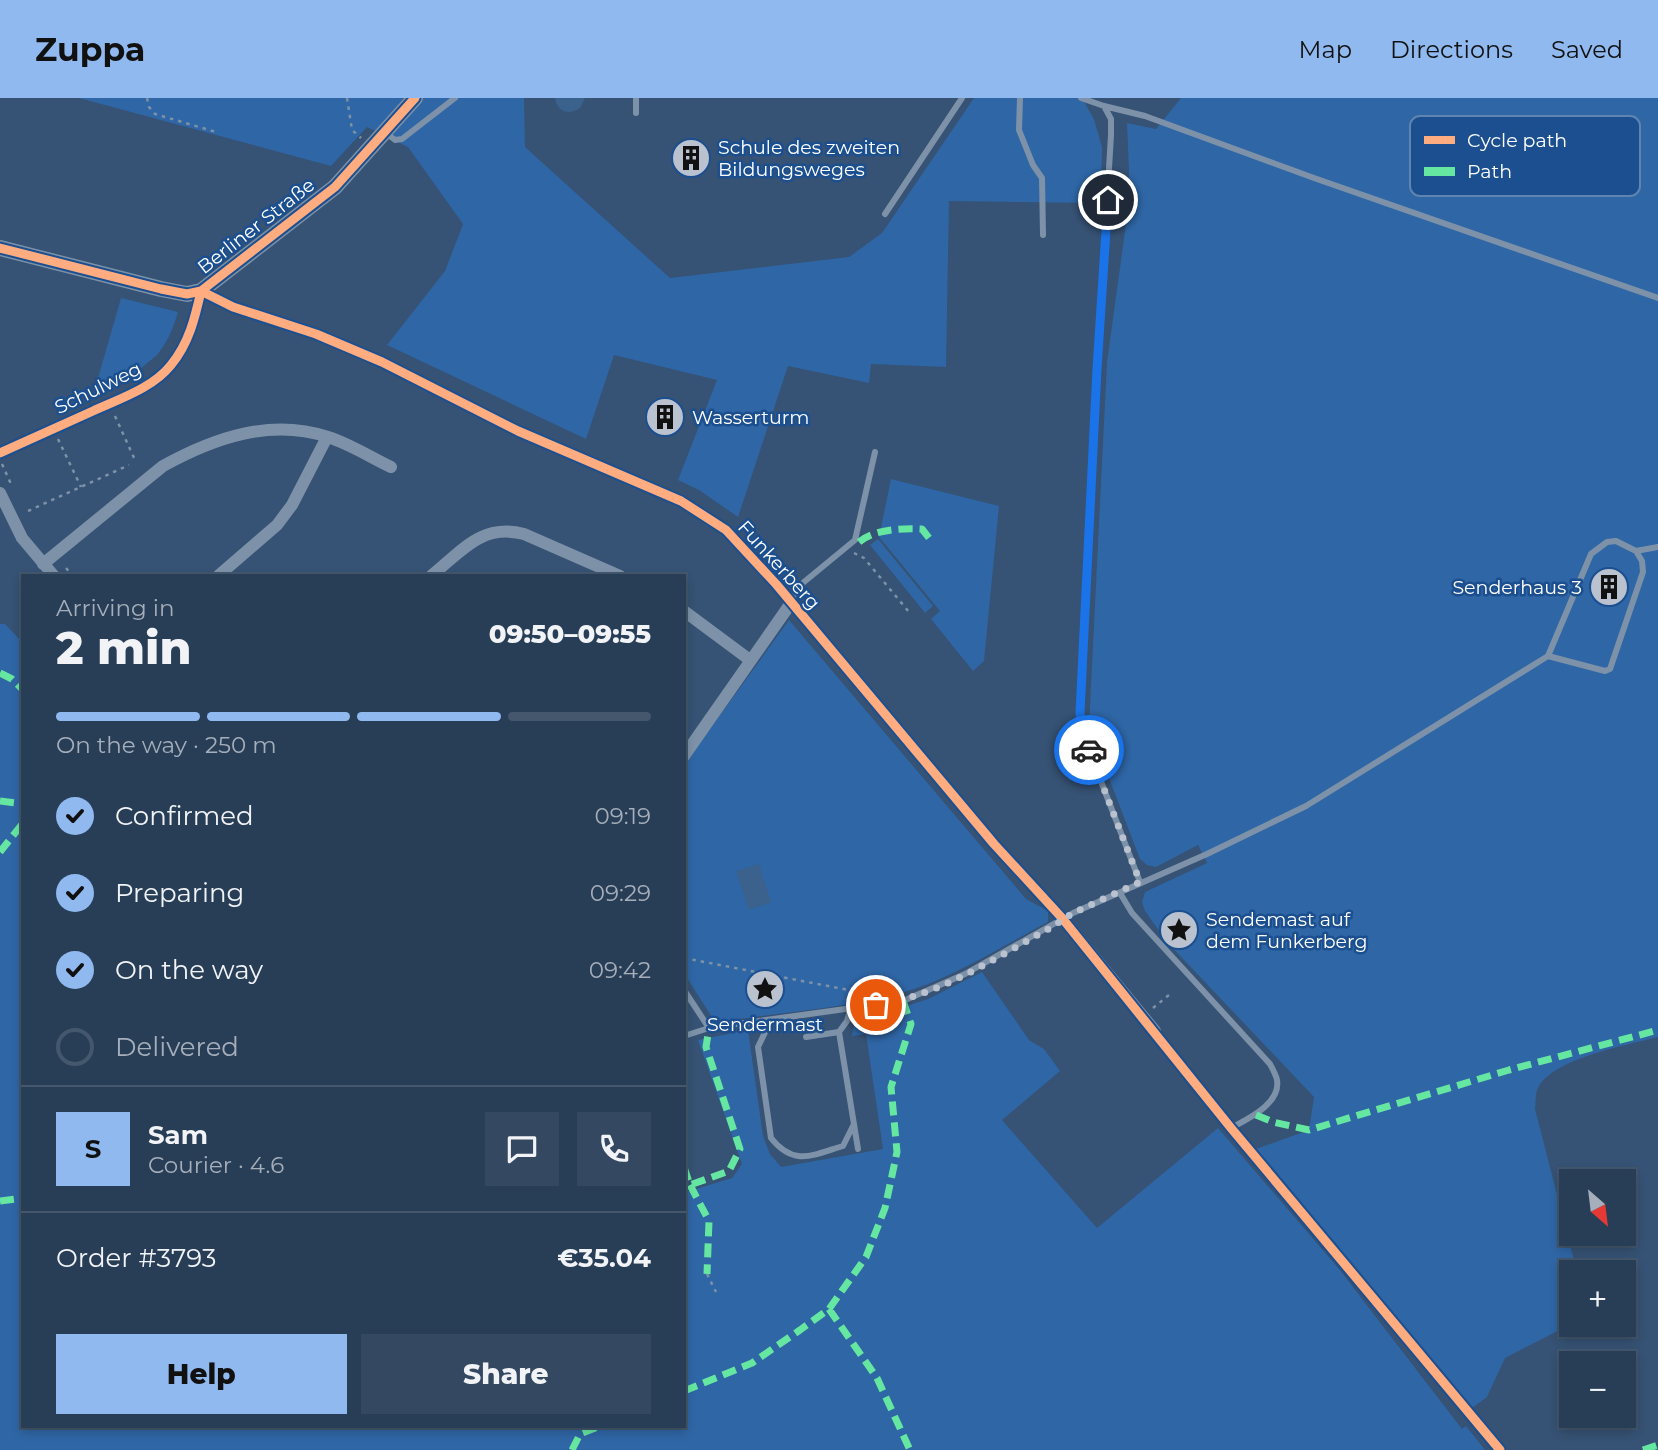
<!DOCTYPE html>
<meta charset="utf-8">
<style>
body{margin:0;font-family:Montserrat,sans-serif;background:#344961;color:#f1f3f6;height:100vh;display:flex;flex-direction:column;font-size:26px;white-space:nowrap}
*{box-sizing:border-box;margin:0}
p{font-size:23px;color:#a5aeba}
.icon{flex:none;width:38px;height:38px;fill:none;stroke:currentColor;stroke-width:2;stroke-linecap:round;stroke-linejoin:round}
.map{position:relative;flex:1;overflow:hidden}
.side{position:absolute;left:21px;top:476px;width:665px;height:854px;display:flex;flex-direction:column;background:#283e57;border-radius:0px;box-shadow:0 4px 10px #0003,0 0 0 2px #44576d}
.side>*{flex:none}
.needle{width:46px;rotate:152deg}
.controls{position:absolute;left:1559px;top:1071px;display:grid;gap:14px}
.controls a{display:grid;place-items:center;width:77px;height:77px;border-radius:0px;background:#283e57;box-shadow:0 4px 10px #0003,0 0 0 2px #44576d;font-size:35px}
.pin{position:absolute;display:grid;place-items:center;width:60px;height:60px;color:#fff;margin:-30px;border:4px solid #fff;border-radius:50%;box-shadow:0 2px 7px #0007}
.courier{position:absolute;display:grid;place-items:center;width:70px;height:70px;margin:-35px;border:5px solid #1a73e8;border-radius:50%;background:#fff;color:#222;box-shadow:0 2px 9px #0007}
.head em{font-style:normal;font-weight:800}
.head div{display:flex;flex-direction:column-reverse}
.head{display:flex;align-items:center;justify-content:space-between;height:119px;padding:0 35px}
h1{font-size:46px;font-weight:800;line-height:52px}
.bar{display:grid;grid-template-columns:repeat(4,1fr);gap:10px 7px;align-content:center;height:84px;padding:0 35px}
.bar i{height:9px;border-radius:5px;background:#44576d}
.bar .active{background:#90b9f0}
.bar p{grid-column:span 4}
.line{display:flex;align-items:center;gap:18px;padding:0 35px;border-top:2px solid #44576d}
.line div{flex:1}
.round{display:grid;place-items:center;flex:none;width:74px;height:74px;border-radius:0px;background:#344961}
ol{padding:0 35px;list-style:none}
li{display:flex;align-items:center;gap:21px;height:77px}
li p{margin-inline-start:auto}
li .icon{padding:7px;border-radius:50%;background:#90b9f0;color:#111;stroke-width:4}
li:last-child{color:#a5aeba}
li i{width:38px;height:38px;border:4px solid #44576d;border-radius:50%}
.primary-button{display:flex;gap:14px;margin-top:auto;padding:14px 35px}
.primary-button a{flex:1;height:80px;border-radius:0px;background:#90b9f0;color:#111;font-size:28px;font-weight:800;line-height:80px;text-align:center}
.primary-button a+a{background:#344961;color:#f1f3f6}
header{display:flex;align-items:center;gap:42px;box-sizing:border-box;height:98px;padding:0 35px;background:#90b9f0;color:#111}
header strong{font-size:33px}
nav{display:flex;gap:38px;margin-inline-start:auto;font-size:24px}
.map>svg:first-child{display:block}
.green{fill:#2f66a5}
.water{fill:#3b618d}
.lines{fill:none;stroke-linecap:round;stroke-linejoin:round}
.path{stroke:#7d92a8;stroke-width:2.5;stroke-dasharray:3.5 5;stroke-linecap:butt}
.service{stroke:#7d92a8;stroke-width:6}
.minor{stroke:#7d92a8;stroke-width:12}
.tertiary{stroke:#7d92a8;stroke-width:16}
.quiet{stroke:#66e7a1;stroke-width:7;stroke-dasharray:14 7;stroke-linecap:butt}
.cycleway-casing{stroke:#1b4f8f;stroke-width:13}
.cycleway{stroke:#ffac80;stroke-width:9}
.done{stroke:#b9c2ce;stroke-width:7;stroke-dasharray:0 12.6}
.route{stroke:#1a73e8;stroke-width:9}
.labels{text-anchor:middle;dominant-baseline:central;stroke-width:5;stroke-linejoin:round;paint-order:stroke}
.poi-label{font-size:19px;fill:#fff;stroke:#1b4f8f;text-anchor:start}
.street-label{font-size:19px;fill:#fff;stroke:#1b4f8f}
.key{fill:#1b4f8f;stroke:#5f84b1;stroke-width:2}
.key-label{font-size:19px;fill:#fff}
</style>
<header>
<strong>Zuppa</strong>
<nav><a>Map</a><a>Directions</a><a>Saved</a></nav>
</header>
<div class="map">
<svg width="1658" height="1352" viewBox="0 0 1658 1352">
<rect width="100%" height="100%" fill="#365274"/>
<path class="green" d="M79,0H524L525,49L670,180L849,159L882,135L974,0H1082L1094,21L1102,49L1101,105L949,103L946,269L871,266L869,285L788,268L738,419L699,392L678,382L717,282L614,257L586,341L387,247L445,173L463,126L408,49L367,29L331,68Z
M1181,0H1658V939C1628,947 1553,960 1538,990C1535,995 1536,1005 1535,1011L1577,1174H1572L1571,1226L1505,1260L1487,1299L1472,1310L1253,1052L1309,1032L1314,999L1167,844L1145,813L1142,804L1145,794L1207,765L1198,747L1156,769L1147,767L1140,761L1089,628L1107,264L1130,97L1127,25L1156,31Z
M121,200L178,214C173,230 168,244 157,257C151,263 144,266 139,273L94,294Z
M891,381L999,408L984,563L973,573L931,521L940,513L879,439Z
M878,441L933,508L925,515L870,447Z
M789,522L1026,801L1048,813V824C1008,845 957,877 914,891C855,910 782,914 719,924L713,921L684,875V667Z
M0,526H5L23,545V1328H684V1091L686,1094L732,1080L742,1066L698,942L748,932L763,1038L770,1056L781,1069L883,1051L866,936L852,938L855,921L888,914L928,901L982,874L1029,942L1044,951L1060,973L1002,1022L1097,1130L1218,1030L1339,1171L1462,1331L1466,1328L1485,1352H0Z"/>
<path class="water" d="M555,0H585L580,10C569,18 557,14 555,0Z
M759,766L771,804L749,812L736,773Z"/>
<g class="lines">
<path class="path" d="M147,0L149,9L155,16L216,34
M347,0L352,32L361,40
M95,295L131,279
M115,318L135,362
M58,341L81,389
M2,366L11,386
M28,413L129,367
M854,455L864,460L909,514
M66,470L73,478
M684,860L869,896
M1153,910L1169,897
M707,1176L716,1194"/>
<path class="service" d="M1020,0L1019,32L1033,67L1042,80L1043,137
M1081,0L1104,8L1145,18L1314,80L1658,200
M1104,8L1111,21V37L1097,271L1080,615L1083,637L1140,784
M636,15V0
M386,35L395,42L402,41L455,0
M885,116L962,0
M1636,453L1658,449
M791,503L796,492L804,484L855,442L875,354
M1120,795L1132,815L1270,966C1272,970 1276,977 1277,982C1281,1006 1247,1021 1231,1030
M684,892L709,930
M850,912L847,923L839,934L858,1051
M771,922L758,949L771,1040C794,1069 813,1057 843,1048L854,1026
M684,938L709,930L903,903L965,876L1073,815L1207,756L1306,708L1548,558L1591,456L1607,444L1616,443L1636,453L1642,463L1643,474L1610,571L1605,573L1548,558
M806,939L839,934"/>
<path class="minor" d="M0,355C31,341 62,327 93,313C119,301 153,290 171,267C189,245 195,220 201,193L233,209L316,236L382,264L518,333L681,403L726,432L776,486L994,746L1062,820L1155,933
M0,395L22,440L54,478
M43,466L163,368C214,340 270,320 328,339C350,346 370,359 391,369
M218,478L277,427L292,407L327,339
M431,478C462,453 482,425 524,436L620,478
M684,513L750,562
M684,658L791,505"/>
<path class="tertiary" d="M0,150L161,191L187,196L201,193L335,89L415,0"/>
<path class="quiet" d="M859,444C874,431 903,430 922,431L929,440
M0,575L12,581L23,592
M0,703L23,706
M0,754L23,725
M1256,1017L1273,1024L1309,1032L1509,972L1658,932
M684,1069L690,1087L729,1073L740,1051L706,949L709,930
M690,1087L709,1123L707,1176
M0,1103L23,1100
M829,1211L877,1280L910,1352
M684,1293L752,1265L800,1232L829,1211L866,1159L885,1110L897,1054L891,989L911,926L903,903
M572,1352L580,1336L600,1328
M1643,1352L1658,1347"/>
<defs>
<path id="cycleway" d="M0,150L161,191L187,196L201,193L335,89L415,0
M201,193L233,209L316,236L382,264L518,333L681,403L726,432L776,486L994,746L1062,820L1231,1030L1500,1352
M0,355C31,341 62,327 93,313C119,301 153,290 171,267C189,245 195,220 201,193"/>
</defs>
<use href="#cycleway" class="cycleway-casing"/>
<use href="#cycleway" class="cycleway"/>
</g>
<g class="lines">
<path class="done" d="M876,907C939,898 995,860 1050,830L1073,815L1140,784L1089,652"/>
<path class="route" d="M1089,652L1083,637L1080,615L1097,271L1108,102"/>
</g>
<defs>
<symbol id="building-disc" viewBox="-11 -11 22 22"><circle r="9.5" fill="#b9c2ce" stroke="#1b4f8f"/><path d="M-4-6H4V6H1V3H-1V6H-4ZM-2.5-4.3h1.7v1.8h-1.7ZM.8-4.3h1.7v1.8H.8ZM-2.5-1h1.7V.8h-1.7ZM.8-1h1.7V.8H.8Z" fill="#111"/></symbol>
<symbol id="sight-disc" viewBox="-11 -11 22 22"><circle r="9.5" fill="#b9c2ce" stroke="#1b4f8f"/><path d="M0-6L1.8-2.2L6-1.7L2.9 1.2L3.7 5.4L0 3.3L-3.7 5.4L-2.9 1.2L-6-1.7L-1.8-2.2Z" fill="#111"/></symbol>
</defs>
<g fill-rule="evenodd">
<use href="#building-disc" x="669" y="38" width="44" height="44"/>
<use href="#building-disc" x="643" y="297" width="44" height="44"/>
<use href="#building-disc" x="1587" y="467" width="44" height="44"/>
<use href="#sight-disc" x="1157" y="810" width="44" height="44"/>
<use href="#sight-disc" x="743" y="869" width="44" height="44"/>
</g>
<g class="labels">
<g class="poi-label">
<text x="718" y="49">Schule des zweiten<tspan x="718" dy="22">Bildungsweges</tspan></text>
<text x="692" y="319">Wasserturm</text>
<text x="1582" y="489" text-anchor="end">Senderhaus 3</text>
<text x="1206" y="821">Sendemast auf<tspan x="1206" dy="22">dem Funkerberg</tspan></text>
<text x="765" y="926" text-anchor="middle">Sendermast</text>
</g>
<g class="street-label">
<text transform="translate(256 128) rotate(-38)">Berliner Straße</text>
<text transform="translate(98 290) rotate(-26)">Schulweg</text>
<text transform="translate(779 467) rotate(48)">Funkerberg</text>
</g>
</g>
<rect x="1410" y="18" width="230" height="80" rx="10" class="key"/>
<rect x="1424" y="38" width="31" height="8" fill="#ffac80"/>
<rect x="1424" y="69" width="31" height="9" fill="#66e7a1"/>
<g class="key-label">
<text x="1467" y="49">Cycle path</text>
<text x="1467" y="80">Path</text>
</g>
</svg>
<div class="controls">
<a><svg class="needle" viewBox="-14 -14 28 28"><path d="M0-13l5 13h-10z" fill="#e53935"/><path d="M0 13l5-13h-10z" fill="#a5aeba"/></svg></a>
<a>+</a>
<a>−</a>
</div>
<div class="pin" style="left:876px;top:907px;background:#ea580c"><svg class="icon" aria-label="bag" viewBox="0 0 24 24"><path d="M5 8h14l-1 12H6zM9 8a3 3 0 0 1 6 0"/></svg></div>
<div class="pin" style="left:1108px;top:102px;background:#1f2937"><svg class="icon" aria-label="home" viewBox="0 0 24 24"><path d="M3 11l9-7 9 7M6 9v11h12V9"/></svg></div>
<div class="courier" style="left:1089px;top:652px"><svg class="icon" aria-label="car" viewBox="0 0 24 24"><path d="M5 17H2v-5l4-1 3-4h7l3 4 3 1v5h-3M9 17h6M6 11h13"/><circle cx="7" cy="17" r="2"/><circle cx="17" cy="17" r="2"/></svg></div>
<section class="side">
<div class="head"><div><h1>2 min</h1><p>Arriving in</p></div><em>09:50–09:55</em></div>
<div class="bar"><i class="active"></i><i class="active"></i><i class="active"></i><i></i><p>On the way · 250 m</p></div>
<ol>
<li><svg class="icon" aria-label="check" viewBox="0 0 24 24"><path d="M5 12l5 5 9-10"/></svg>Confirmed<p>09:19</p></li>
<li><svg class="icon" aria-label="check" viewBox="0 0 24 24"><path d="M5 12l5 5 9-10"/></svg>Preparing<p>09:29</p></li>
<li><svg class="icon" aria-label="check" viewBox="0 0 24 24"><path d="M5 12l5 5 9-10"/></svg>On the way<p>09:42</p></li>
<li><i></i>Delivered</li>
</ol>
<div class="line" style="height:126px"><b class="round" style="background:#90b9f0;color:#111">S</b><div><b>Sam</b><p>Courier · 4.6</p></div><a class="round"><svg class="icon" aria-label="chat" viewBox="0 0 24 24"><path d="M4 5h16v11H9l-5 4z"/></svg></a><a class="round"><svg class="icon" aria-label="phone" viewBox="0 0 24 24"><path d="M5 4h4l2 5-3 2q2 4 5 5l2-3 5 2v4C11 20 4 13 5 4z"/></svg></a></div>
<div class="line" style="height:91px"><div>Order #3793</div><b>€35.04</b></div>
<div class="primary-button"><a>Help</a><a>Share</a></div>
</section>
</div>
